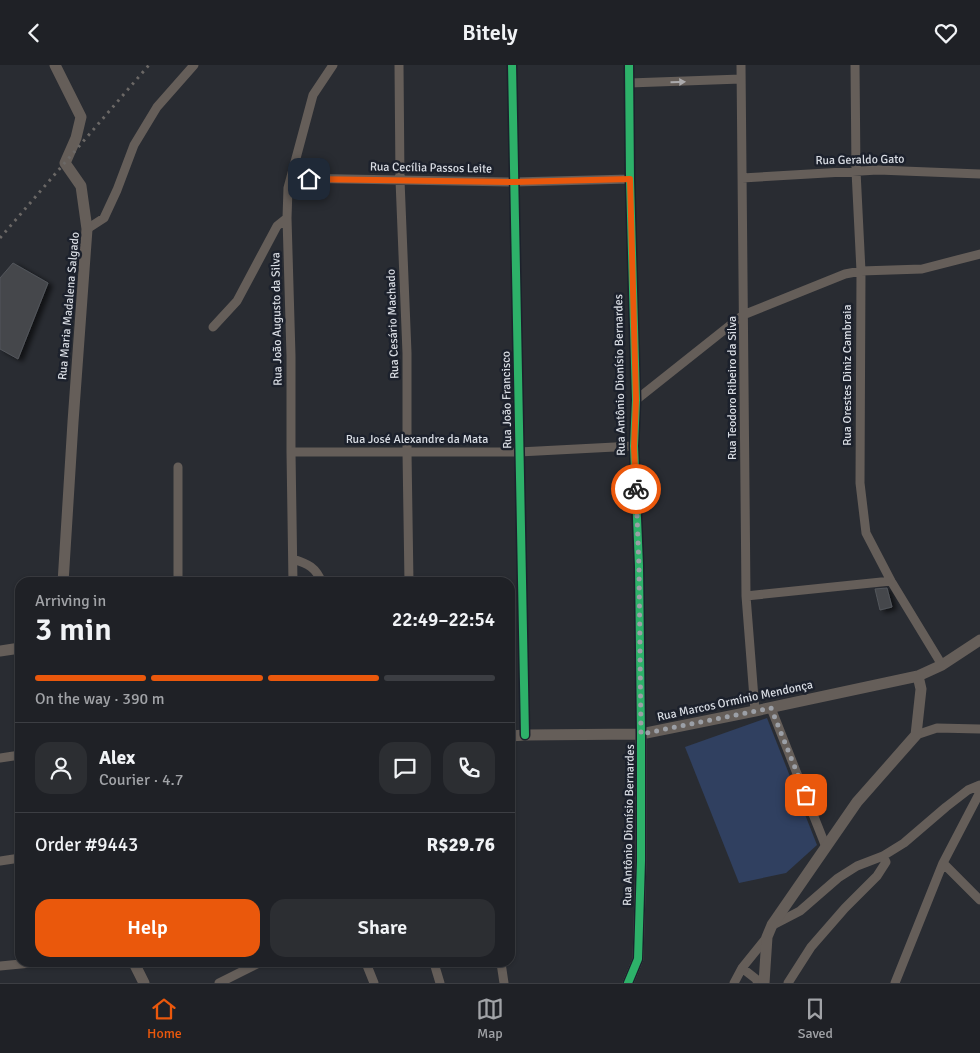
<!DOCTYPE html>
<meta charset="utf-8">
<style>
body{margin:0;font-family:Signika,sans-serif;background:#2c2e32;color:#f1f3f6;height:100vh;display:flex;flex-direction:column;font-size:19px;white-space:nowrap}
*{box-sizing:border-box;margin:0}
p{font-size:16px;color:#a1a3a7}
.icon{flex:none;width:28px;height:28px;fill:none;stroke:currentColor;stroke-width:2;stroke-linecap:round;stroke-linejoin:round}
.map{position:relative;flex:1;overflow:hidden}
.details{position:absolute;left:15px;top:512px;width:500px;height:390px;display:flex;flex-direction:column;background:#1f2126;border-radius:15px;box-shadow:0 1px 4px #0004,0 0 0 1px #3c3e43}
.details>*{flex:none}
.pin{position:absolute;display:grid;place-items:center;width:42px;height:42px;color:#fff;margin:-21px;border-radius:10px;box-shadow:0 2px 8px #0006}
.courier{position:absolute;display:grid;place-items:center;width:50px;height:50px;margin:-25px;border:4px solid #ea580c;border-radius:50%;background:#fff;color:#222;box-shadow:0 1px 6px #0007}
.headline em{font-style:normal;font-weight:600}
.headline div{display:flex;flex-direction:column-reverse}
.headline{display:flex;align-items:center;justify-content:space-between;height:85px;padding:0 20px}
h1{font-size:32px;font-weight:600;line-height:38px}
.bar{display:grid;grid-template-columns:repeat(4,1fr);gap:8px 5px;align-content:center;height:60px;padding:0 20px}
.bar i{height:6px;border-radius:4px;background:#3c3e43}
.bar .selected{background:#ea580c}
.bar p{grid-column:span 4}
.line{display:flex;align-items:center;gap:12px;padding:0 20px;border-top:1px solid #3c3e43}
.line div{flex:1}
.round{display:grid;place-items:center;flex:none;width:52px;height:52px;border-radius:15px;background:#2c2e32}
.button{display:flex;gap:10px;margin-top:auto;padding:10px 20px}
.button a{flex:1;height:58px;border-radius:15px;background:#ea580c;color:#fff;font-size:20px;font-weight:600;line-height:58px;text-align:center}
.button a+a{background:#2c2e32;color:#f1f3f6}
header{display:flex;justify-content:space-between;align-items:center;height:65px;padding:0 20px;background:#1f2126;font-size:22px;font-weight:600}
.tab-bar{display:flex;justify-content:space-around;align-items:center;height:70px;border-top:1px solid #3c3e43;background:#1f2126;font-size:14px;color:#a1a3a7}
.tab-bar a{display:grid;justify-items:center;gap:2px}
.tab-bar .selected{color:#ea580c}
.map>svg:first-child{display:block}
.green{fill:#304060}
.building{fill:#44474c;stroke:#53565b;filter:url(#shadow)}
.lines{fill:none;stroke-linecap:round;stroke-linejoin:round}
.minor{stroke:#655e59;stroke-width:9}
.tertiary{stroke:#655e59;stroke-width:11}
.rail{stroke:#6b6866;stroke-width:3;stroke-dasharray:2.5 5;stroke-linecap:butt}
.cycleway-casing{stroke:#1c212c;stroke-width:11}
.cycleway{stroke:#2db169;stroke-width:8}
.oneway{fill:#abaaac}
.done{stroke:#9b9fa6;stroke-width:5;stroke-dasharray:0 9}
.route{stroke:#ea580c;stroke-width:6}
.labels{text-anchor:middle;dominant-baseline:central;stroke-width:5;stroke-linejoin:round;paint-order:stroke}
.street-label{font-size:12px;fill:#d9dde4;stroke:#1c212c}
</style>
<header><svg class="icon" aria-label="back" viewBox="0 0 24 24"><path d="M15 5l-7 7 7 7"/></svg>Bitely<svg class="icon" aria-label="heart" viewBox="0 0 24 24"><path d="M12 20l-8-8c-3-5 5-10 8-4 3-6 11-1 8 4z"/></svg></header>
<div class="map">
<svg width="980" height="918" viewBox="0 0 980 918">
<defs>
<filter id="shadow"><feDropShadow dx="4.5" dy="2.5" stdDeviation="2.5" flood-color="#0009"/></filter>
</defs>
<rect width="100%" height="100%" fill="#292c32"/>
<path class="green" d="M767,653L817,780L786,808L739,818L685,682Z"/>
<path class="building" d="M13,198L48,218L18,294L0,284V213Z
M887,523L892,542L880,545L875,524Z"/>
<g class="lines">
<path class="minor" d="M399,0L400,115L407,288V387L409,518
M512,0L525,670
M629,0L630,114L636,335L634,381L639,501L641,669
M741,0L746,531L755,646
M855,0L856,106L861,206L860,418L866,468L891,516L942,600
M629,18L741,14
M291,113L514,117L630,114
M742,113L878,105L980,109
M87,164L104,153L117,125L134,80L157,42L194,0
M213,262L237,236L277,161L287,153
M636,335L743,250L845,209L861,206L922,204L980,189
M291,387H519L634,381
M178,402V518
M293,494C308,499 316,502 322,518
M293,518L291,387V291L287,153L288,123L313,30L333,0
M746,531L891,516
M771,643L826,782
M916,670L937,663L980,664
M0,693L20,690
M0,796L20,793
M943,798L980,835
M773,860L800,846L838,813L857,801L883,791L904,778L946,742L968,725L980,720
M366,898L374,918
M434,898L440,918
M501,898L504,918
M0,901L31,898
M742,903L756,914L758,918
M219,918L259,898
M734,918L742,903L767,872
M788,918L811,882L845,843L877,811L886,797L883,791
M895,918L943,798L980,727"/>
<path class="tertiary" d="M55,0L81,52L76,73L65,98L81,121L87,164L73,357L63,518
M0,586L20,583
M510,671L525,670L641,669L755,646L918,611L942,600L980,575
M134,898L144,918
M628,918L638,894L641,796V669
M764,918L767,872L772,860L857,737L916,670L921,624L918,611"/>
<path class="rail" d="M0,173L149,0"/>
<defs>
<path id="cycleway" d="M512,0L525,670
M628,918L638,894L641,796V669L639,501L634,381L636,335L630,114L629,0"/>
</defs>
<use href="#cycleway" class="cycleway-casing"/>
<use href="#cycleway" class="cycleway"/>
</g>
<defs><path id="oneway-solid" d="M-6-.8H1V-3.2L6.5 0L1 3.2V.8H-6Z" transform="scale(1.25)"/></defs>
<use class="oneway" href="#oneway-solid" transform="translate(678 17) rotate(-2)"/>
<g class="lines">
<path class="done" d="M636,424L639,502L641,669L771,643L806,730"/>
<path class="route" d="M309,114L514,117L630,114L636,335L634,382L636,424"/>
</g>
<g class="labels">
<g class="street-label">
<text transform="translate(860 95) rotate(-1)">Rua Geraldo Gato</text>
<text transform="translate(431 103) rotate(1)">Rua Cecília Passos Leite</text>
<text transform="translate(69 241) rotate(-85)">Rua Maria Madalena Salgado</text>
<text transform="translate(277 254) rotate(-91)">Rua João Augusto da Silva</text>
<text transform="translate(393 259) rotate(-92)">Rua Cesário Machado</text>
<text transform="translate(620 310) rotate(-91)">Rua Antônio Dionísio Bernardes</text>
<text transform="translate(847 310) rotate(-90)">Rua Orestes Diniz Cambraia</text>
<text transform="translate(732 323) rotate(-90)">Rua Teodoro Ribeiro da Silva</text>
<text transform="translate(507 335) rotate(-91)">Rua João Francisco</text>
<text x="417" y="374">Rua José Alexandre da Mata</text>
<text transform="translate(735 636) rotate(-12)">Rua Marcos Ormínio Mendonça</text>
<text transform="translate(629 760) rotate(-89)">Rua Antônio Dionísio Bernardes</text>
</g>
</g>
</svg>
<div class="pin" style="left:806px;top:730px;background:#ea580c"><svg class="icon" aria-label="bag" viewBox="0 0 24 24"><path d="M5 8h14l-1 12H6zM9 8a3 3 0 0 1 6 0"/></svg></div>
<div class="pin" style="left:309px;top:114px;background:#1f2937"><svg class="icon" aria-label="home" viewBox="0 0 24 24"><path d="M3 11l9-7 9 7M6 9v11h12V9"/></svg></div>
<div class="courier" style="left:636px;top:424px"><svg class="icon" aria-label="bike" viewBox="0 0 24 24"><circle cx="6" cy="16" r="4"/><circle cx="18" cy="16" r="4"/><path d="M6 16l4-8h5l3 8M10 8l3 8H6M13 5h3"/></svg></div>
<section class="details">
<div class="headline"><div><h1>3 min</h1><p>Arriving in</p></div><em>22:49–22:54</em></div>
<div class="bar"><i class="selected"></i><i class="selected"></i><i class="selected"></i><i></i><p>On the way · 390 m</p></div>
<div class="line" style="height:90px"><a class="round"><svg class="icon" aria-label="person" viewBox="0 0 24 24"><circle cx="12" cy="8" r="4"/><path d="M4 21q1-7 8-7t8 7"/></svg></a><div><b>Alex</b><p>Courier · 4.7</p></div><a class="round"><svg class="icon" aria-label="chat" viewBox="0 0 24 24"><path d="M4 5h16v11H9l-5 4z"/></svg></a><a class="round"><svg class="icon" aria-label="phone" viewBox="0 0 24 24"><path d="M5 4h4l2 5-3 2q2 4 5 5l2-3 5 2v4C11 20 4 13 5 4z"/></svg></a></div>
<div class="line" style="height:65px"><div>Order #9443</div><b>R$29.76</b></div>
<div class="button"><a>Help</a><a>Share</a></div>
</section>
</div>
<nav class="tab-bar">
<a class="selected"><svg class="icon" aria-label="home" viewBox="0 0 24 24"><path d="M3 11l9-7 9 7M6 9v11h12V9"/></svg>Home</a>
<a><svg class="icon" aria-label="map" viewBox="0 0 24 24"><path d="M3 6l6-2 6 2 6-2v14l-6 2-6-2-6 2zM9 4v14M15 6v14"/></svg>Map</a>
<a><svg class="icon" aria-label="saved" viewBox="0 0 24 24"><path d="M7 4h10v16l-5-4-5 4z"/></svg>Saved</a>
</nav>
